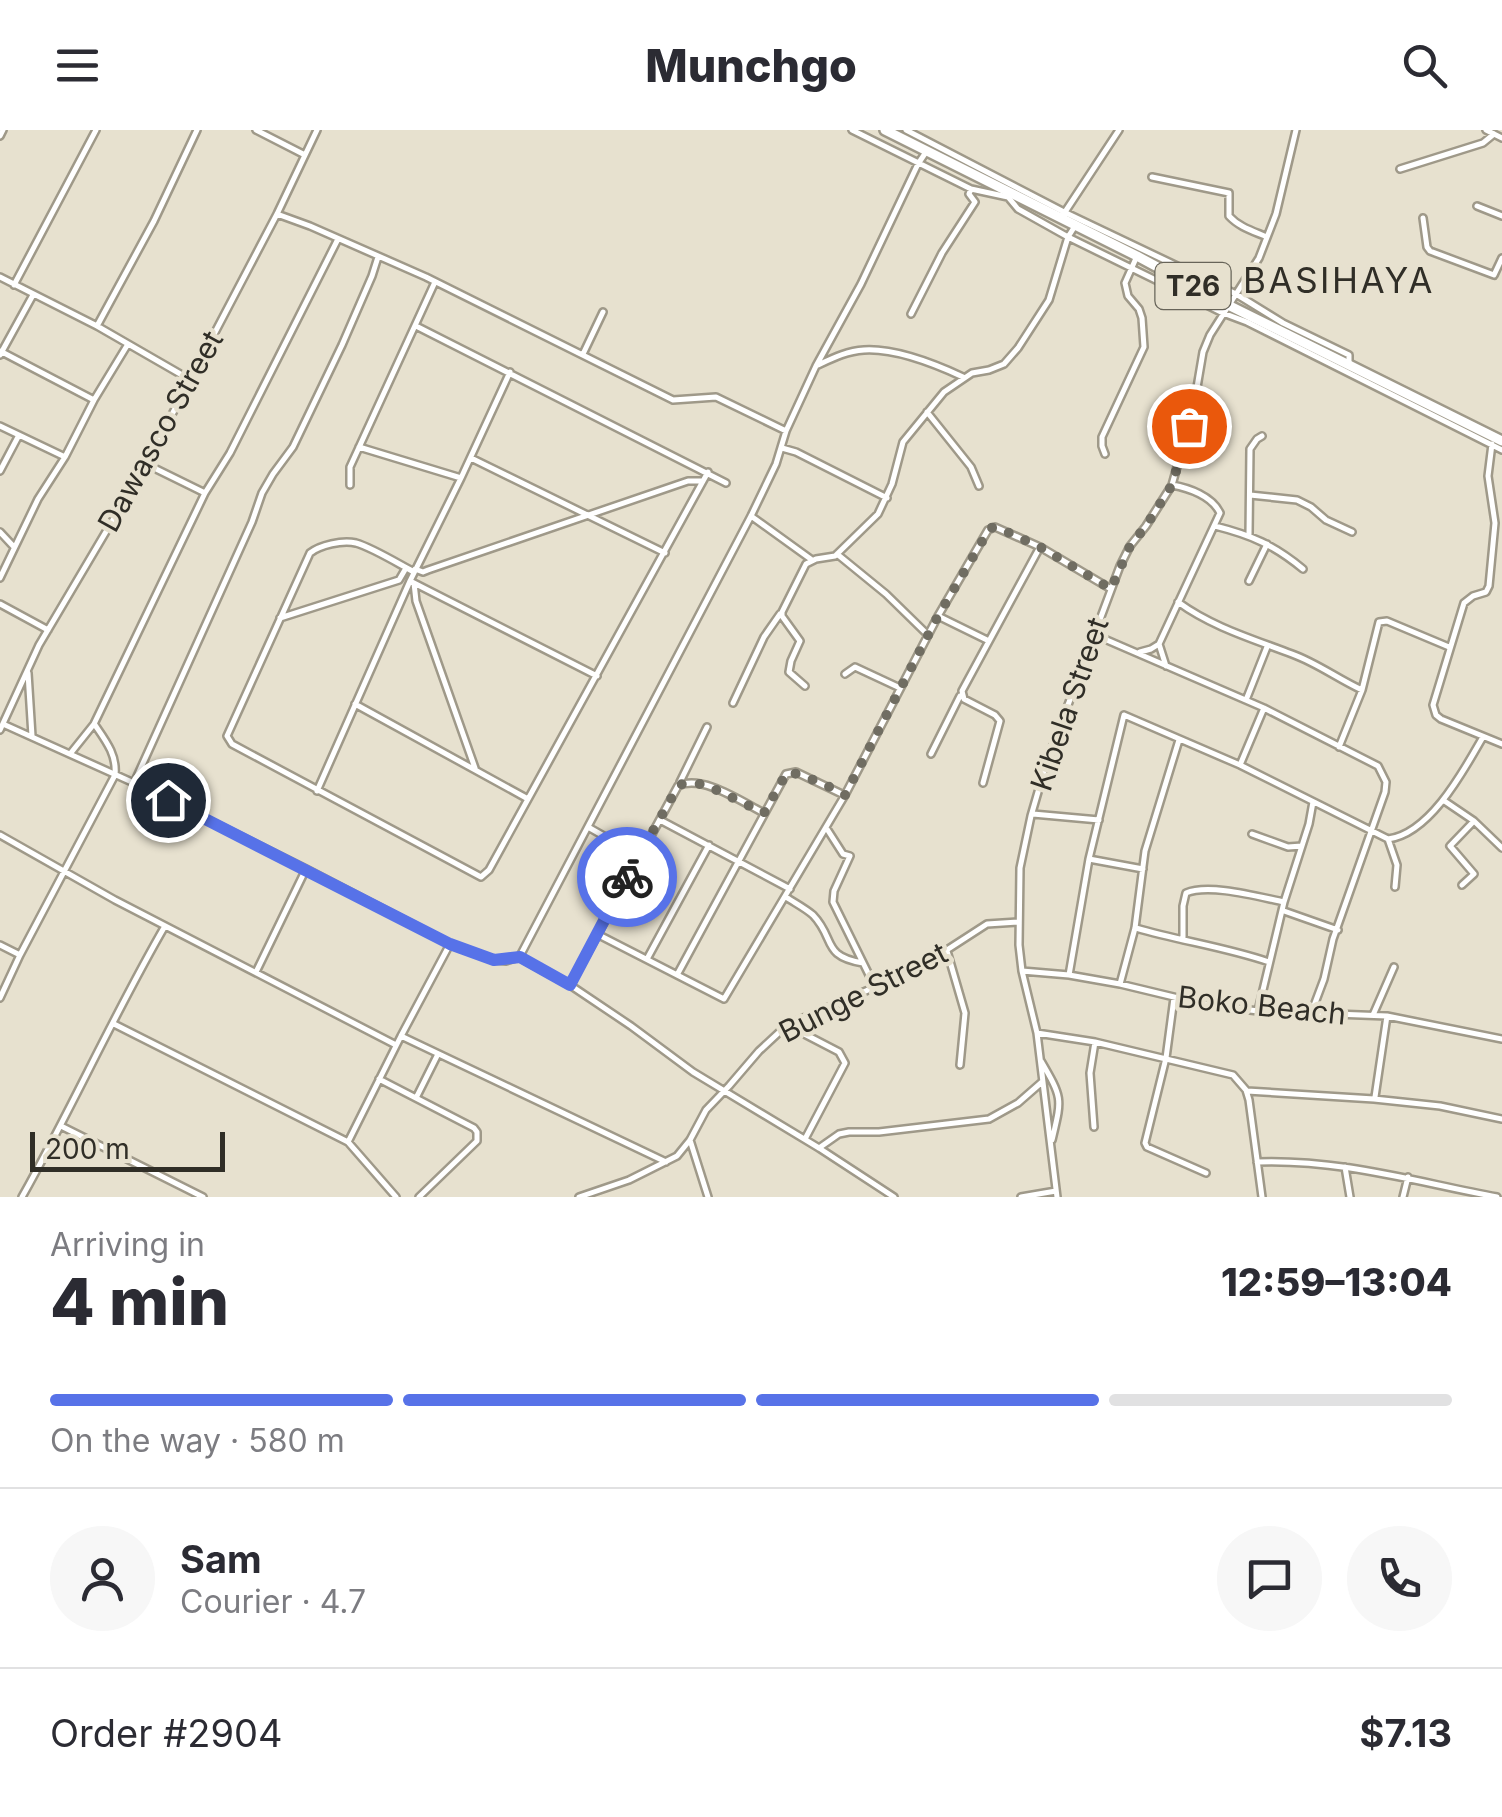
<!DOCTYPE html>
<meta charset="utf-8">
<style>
body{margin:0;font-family:Inter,sans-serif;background:#f7f7f7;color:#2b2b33;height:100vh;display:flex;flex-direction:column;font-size:38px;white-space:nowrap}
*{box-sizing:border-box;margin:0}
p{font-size:32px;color:#7c7c81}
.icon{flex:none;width:55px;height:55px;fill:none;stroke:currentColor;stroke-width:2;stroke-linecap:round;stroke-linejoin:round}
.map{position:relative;height:1067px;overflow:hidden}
.details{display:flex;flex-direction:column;background:#fff;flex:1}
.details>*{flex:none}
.scale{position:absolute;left:30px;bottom:25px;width:195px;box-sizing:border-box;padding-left:10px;border:5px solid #302e27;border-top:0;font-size:28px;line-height:35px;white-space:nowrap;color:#302e27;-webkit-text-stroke:8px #e7e1cf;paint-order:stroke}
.pin{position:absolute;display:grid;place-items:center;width:85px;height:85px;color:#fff;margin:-42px;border:5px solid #fff;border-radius:50%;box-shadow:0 2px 10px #0007}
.courier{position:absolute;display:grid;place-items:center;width:100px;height:100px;margin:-50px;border:8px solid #5772e8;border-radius:50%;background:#fff;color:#222;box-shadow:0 2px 12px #0007}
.overview em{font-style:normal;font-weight:800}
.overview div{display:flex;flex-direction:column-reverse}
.overview{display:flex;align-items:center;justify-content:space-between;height:170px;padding:0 50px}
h1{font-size:65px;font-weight:800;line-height:75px}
.bar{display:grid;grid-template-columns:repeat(4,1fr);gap:15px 10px;align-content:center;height:120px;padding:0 50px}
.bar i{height:12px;border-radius:8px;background:#e1e1e2}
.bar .active{background:#5772e8}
.bar p{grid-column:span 4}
.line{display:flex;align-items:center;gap:25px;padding:0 50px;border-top:2px solid #e1e1e2}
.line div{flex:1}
.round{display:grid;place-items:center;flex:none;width:105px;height:105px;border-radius:52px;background:#f7f7f7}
header{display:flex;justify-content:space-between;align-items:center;height:130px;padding:0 50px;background:#fff;font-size:45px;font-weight:800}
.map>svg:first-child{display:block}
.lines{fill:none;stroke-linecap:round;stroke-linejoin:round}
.minor-casing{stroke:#9f9989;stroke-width:10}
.trunk-casing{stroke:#9f9989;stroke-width:14}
.minor{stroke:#fff;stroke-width:5}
.trunk{stroke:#fff;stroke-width:9}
.done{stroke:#706d62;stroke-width:10;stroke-dasharray:0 18}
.route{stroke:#5772e8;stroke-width:12}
.labels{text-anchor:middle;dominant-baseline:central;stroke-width:9;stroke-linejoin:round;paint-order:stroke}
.shield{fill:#e7e1cf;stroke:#676459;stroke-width:2.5}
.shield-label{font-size:28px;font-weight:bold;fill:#302e27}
.street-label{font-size:30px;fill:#302e27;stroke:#e7e1cf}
.quarter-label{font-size:35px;letter-spacing:2.5px;fill:#302e27;stroke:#e7e1cf}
</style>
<header><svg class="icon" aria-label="menu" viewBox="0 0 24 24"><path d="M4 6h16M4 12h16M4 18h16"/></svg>Munchgo<svg class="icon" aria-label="search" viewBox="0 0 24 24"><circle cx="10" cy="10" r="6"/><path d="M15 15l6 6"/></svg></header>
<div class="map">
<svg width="1502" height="1067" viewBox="0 0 1502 1067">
<rect width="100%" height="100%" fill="#e7e1cf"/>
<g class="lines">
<defs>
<path id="minor" d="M256,0L305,25
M852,0L971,59L1008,67L1018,79L1068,107L1223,183L1247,192L1502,320
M906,0L1064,82L1236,164L1283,193L1349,225V234
M1486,0L1502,8
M0,6L3,0
M1400,39L1483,13L1494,4
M1152,47L1229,63V86C1239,97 1253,101 1267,107
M1477,76L1502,86
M277,84L310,96L426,147L673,270L716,267L786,301
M1063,85L1119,0
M1423,88L1427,117L1430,121L1494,145L1502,128
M0,147L97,196L189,249
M14,155L96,0
M911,184L942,123L975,72L969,64L971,59
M97,196L154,91L197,0
M416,196L726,353
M0,221L94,270
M583,224L603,182
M0,225L33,165
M818,235C833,228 847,221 864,220C896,218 935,234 963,247
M927,282L971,337L979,356
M0,296L65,327
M1492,314L1488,346L1495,393L1489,456L1486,462L1473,466L1464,473L1433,575L1436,585L1441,589L1502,614
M359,317L461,348
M782,318L796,322L887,368
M1105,324L1102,316V307L1144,217L1142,188L1139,179L1128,166L1125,153L1137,126
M471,328L665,423
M146,334L205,363
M0,341L19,305
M350,355V337L435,152
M1250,365L1297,370L1311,377L1326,390L1352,402
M751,386L812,430
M1215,396C1251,405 1274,415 1303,439
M0,402L14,417
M1249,405L1250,319L1257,309L1262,306
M837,424L886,464L928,505
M415,439L423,442L428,440L688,351H702
M414,442C399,434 371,417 356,413C342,410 320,415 310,423L227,606L232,614L481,747L489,740L708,342
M0,448L38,369L65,327L94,270L128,214
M410,451L597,546
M1249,451L1267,414
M414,453L416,471L475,638
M1178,472C1212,497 1253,509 1292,524C1317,533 1338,549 1362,560
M0,474L48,500
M938,486L989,511
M280,488L399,450L406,438
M1093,504L1264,578L1378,636L1386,652L1385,662L1333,809L1324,849L1312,881
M1140,522L1151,519L1159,514
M1166,536L1159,514L1220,383C1212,366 1189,358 1172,355
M28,543L32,606
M845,544L855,537L900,558
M805,556L789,542L791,531L800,511L782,486V482L806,434L816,429L835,426L878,384L892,354L903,312L944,262L972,243L989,240L1004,234L1018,218L1049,170L1068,107L1075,96
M1246,570L1267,517
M733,573L764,507L780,484
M355,574L528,669
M3,594L134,653L306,739L450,814L494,830L506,831L519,827L570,855L631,896L693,942L819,1018L894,1067
M0,600L39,515L146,334L277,84L317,0
M1339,617L1362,560L1379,492L1387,491L1449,517
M70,624L94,594L205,363L230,323L338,109
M931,624L960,566
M1240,635L1264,578
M680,652L707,597
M134,653L252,392L262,363L273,344L293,317L342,215L372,146L378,127
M983,653L1000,591L995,585L964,569L962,561L1040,417
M317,661L410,451L461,348L510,242
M1443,670L1474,691L1502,718
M1033,684L1099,690
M660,690L790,759
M588,697L639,726
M827,699L843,724L850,726L834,761L833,772L875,857
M1252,704L1288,717L1302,716
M0,705L115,770L396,915
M1388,709L1397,735L1395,757
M1089,729L1143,739
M1462,755L1474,744L1450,716L1474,691
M786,767C795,773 805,778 813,785C836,809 821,826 863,833
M1284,781L1338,800
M1136,798C1180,811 1225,817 1269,832
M597,804L724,869L845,665L938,486L988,400L995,397L1040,417L1111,459
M1183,810V776L1186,763C1209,753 1259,767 1284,772
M0,815L20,825
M947,821L965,883L960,935
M520,826L751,386L776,334L786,301L816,236L861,154L918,34L926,22
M647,829L709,715
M1022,841L1069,845L1120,854L1203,874L1258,881L1387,886L1502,909
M256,842L306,739
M677,845L786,644L796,642L844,665
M1069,845L1089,729L1124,585L1240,635L1388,709C1430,704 1464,640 1483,607
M1120,854L1135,798L1145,721L1179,610
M570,855L678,656C702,644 742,672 764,683
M0,868L20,825L115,645C117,625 106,611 95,595
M1174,868L1166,928L1145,1013L1147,1017L1206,1043
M1258,881L1284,772L1309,694L1313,672
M1373,885L1394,837
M114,894L348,1012L396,1067
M787,895L839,922L845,933L805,1009
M1037,903L1095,912L1233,945L1246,960L1249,970L1262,1067
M401,906L666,1032
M1041,931C1063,969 1062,968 1052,1010
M379,949L474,998L477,1002V1011L419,1067
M1247,961L1374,969L1440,976L1502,989
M1375,967L1387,886
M416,968L438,924
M63,997L203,1067
M1094,997L1090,943L1095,912
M690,1010L708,1067
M348,1012L401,906L450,814
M819,1018L839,1004L849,1002H879L989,989L1018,973L1042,952
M1257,1032C1341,1029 1416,1052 1497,1067
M1345,1037L1350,1067
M22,1067C72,978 114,884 165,796
M579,1067L629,1050L677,1026L690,1010L706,980L729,956L759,921L787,895L919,838L987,794L1019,792
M1021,1067L1056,1061
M1057,1067L1037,903L1022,841L1019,815L1020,738L1031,686L1047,631L1120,436L1130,416L1146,396L1172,355L1194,275L1203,222L1210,205L1259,128L1276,84L1296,0
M1403,1067L1408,1047"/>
<path id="trunk" d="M885,0L1137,126L1228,175L1502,311"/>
</defs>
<use href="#minor" class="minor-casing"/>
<use href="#trunk" class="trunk-casing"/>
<use href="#minor" class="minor"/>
<use href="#trunk" class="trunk"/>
</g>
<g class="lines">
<path class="done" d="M627,747L676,660L682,654H704L764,683L786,644L791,642L822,653L845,665L938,486L990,398L996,397L1040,417L1111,459L1130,416L1146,396L1172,355L1189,296"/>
<path class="route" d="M168,670L450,814L494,830L520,827L570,855L627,747"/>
</g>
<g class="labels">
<rect class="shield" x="1155.5" y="133" width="75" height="46" rx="8"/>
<g class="shield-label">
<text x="1193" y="156">T26</text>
</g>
<g class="street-label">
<text transform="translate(160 301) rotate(-61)">Dawasco Street</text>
<text transform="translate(1069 574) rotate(-71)">Kibela Street</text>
<text transform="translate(863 862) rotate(-27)">Bunge Street</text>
<text transform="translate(1262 875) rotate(6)">Boko Beach</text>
</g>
<g class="quarter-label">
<text x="1339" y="150">BASIHAYA</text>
</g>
</g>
</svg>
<div class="scale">200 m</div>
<div class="pin" style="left:1189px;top:296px;background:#ea580c"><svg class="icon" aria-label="bag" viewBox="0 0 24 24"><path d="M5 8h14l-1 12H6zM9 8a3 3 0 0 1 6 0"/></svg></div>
<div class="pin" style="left:168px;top:670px;background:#1f2937"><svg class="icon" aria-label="home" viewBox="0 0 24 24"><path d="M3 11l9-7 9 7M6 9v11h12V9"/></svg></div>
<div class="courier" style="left:627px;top:747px"><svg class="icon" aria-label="bike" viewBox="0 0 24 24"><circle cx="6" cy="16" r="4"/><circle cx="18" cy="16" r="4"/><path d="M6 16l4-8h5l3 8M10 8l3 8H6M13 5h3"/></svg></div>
</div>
<section class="details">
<div class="overview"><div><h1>4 min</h1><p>Arriving in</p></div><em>12:59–13:04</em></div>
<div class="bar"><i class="active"></i><i class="active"></i><i class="active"></i><i></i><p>On the way · 580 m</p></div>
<div class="line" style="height:180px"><a class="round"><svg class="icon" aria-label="person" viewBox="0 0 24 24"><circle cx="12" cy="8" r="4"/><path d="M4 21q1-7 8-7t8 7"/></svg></a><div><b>Sam</b><p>Courier · 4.7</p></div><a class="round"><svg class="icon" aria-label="chat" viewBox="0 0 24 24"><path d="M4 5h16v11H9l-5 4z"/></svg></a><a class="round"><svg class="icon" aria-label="phone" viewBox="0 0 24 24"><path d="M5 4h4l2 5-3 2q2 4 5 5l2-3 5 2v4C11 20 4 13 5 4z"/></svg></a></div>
<div class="line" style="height:130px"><div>Order #2904</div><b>$7.13</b></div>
</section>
